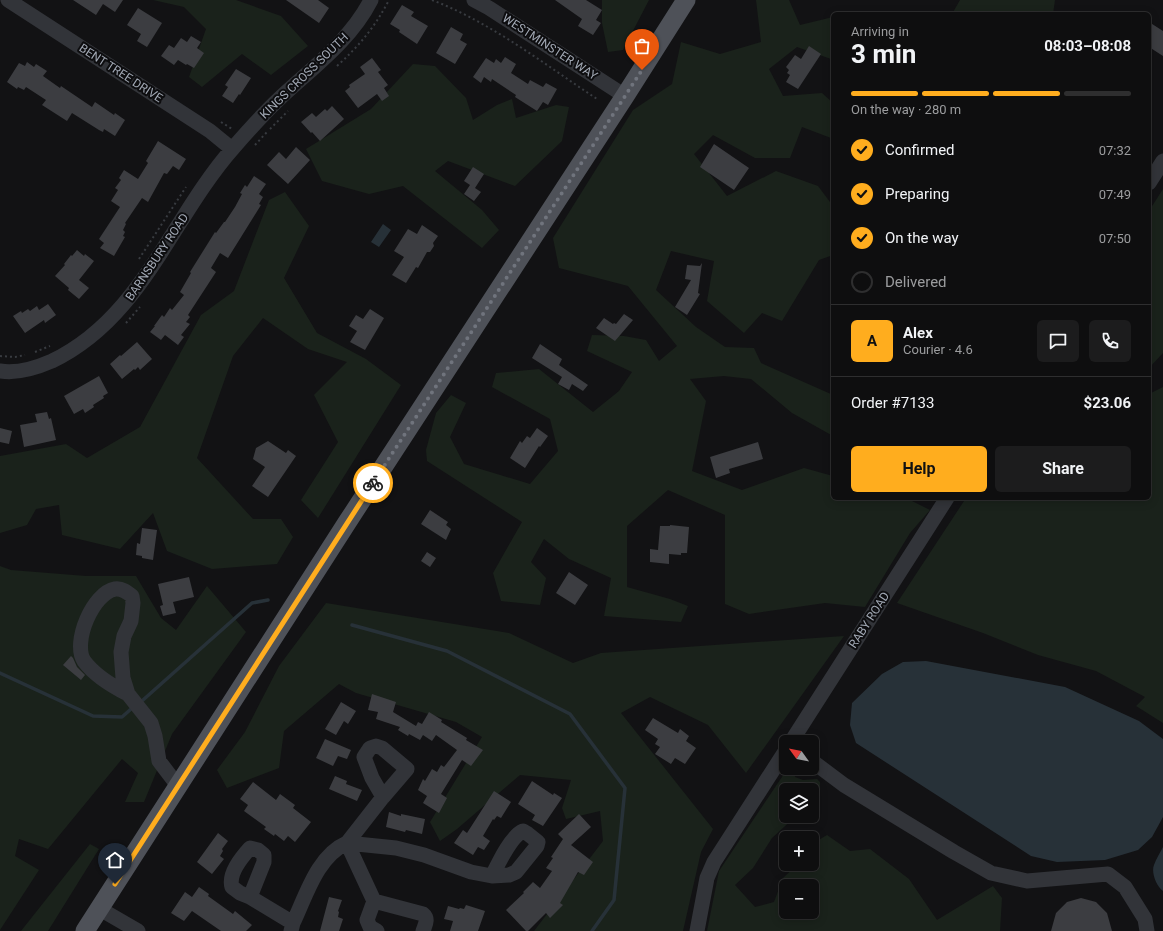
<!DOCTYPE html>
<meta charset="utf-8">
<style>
body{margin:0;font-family:Roboto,sans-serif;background:#1c1c1d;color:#f1f3f6;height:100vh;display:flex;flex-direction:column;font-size:15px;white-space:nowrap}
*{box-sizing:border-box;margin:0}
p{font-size:13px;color:#9b9c9e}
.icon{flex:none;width:22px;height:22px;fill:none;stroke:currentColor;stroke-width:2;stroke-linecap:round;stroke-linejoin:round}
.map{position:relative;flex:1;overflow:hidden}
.details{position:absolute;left:831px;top:12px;width:320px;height:488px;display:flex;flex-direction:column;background:#0e0e0f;border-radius:6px;box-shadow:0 2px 10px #0003,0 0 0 1px #2e2e2f}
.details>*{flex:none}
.needle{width:26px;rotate:303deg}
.tools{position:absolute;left:779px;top:735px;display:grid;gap:8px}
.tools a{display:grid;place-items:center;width:40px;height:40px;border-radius:6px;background:#0e0e0f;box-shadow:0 2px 10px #0003,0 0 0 1px #2e2e2f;font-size:20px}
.pin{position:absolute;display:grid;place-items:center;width:34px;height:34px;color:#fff;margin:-41px -17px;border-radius:50% 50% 50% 0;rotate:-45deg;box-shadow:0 0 4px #0007}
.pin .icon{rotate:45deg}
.courier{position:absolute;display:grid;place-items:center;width:40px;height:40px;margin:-20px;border:3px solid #ffad1e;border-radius:50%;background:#fff;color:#222;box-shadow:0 1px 5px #0007}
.overview em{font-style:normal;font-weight:700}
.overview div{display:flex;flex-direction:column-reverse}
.overview{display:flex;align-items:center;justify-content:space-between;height:68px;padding:0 20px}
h1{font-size:26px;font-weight:700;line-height:30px}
.bar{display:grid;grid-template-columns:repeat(4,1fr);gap:6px 4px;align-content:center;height:48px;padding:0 20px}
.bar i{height:5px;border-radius:3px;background:#2e2e2f}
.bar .active{background:#ffad1e}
.bar p{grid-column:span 4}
.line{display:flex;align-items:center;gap:10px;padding:0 20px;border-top:1px solid #2e2e2f}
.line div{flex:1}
.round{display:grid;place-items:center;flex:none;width:42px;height:42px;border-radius:6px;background:#1c1c1d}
ol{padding:0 20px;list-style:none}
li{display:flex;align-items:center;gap:12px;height:44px}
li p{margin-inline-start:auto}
li .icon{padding:4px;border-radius:50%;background:#ffad1e;color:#111;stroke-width:4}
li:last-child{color:#9b9c9e}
li i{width:22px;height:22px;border:2px solid #2e2e2f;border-radius:50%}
.primary-button{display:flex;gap:8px;margin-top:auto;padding:8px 20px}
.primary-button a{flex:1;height:46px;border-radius:6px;background:#ffad1e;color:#111;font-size:16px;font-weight:700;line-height:46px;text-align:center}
.primary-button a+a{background:#1c1c1d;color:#f1f3f6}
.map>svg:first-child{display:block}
.green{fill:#1a221b;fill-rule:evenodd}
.water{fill:#273138}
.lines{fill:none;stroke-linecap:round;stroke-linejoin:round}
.stream{stroke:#273138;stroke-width:3.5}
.building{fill:#3c3d41}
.path{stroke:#383b40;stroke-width:2;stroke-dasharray:2 3;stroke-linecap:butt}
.minor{stroke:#323439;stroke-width:15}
.major{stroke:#4e5158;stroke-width:19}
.done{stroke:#70747d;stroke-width:4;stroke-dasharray:0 7.2}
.route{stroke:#ffad1e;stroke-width:5}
.labels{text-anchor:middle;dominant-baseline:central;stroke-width:4;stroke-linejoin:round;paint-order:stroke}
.street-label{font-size:12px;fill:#a2a9b5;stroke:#0d0d0f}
</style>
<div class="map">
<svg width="1163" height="931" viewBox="0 0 1163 931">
<rect width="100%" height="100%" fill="#121214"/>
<path class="green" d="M153,0H236L281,16L308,46L271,75L242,54L202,87L189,77L206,29L184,7Z
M602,0H649L623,50L608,52L602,23Z
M756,0H789L800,25L833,17V46L831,59L797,47L769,69L783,96L822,93L833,103V144L831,138L802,127L790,158H755L713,135L694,154L727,196L776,171L818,186L833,206V255L819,260L782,321L762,313L744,333L707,301L714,261L671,251L656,290L696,327L725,347L754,348L761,363L833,395V436L792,413L751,379L724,376L690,379L706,401L692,471L742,490L804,468L833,476V498H903L912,501L930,510L910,533L865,607L825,603L749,614L725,604V515L668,490L627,526V587L670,599L688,606L681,622L604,616L611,578L569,559L544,539L531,562L546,578L540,605L501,601L493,573L522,522L427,461L426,450L436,413L451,395L466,403L450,437L464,464L530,484L558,451L550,419L492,387L496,373L539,369L593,412L619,391L632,372L587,351L592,335L624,336L646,340L659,361L677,346L628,286L559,268L553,238L633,110L672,84L681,42L720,54L761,42Z
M960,0H1055L1053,14H952Z
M413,64L435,66L466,98L473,120L497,105L512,99L516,118L556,105L569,107L562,141L515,186L448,161L435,171L482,210L499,230L482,248L403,186L369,194L322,181L306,149L371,109Z
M1163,189V353L1149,368V211Z
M285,192L309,226L284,278L317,333L366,359L401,385L318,518L301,500L338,442L314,395L347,362L308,349L263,318L233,356L197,458L253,519H281L293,537L277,564L212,569L167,551L153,513L120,549L62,535L59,505L36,509L27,525L0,533V456L66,444L87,458L140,427L201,315L234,291L269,200Z
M1163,387V723L1136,706L1145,697L1096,671L1038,655L983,633L897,603L966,498H1149V394Z
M0,566L11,570L86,576H136L161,618L176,630L207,586L246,632L172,734L144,802H125L138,773L122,759L48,849L19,839L15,856L39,870L0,930Z
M326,603L509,633L573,663L601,653L844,636L746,773L708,725L650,697L621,713L713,829L701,852L683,931H534L603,841L600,811L566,819L562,808L571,780L520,775L457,829L440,841L430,822L482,737L456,722L356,693L339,684L284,731L279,768L227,788L217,770L245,732L279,666Z
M788,768H794L795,777L803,780L817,779L820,782V797L812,799V790H786V816H796L772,838L753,868L735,885L755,907L774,902L783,878L798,864H812V844L827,835L850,851L870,849L909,879L937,920L993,886L1002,898L1000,931H707L719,871ZM786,886H812V912H786Z
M90,844L99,849L48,931H21Z"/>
<path class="water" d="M383,224L391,230L379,247L371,242Z
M926,661L1065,687L1139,721L1163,739V817L1152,837L1138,850L1105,860L1057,862L1031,856L856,743L850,725L852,703L882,674L903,662Z
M1163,847V891C1156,886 1151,872 1154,865C1156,859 1160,853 1163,847Z"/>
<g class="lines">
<path class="stream" d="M352,625L447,651L570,714L625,788L614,900L592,931
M0,673L93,716L122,717L131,709
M143,700L252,603L268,600"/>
</g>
<path class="building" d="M73,0H123L115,12L103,4L96,15Z
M286,0H318L329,8L319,23Z
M555,0H586L602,10L596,20L601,23L593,35L578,26L582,19Z
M402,5L414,12L411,16L428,26L417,44L399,32L400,30L390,24Z
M138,8L162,23L147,47L137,41L141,34L127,25Z
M1149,22L1163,31V56L1149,47Z
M451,27L463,34L460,40L467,44L455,64L436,53Z
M191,36L201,42L197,48L204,53L194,68L187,64L186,65L178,60L174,65L161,56L169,45L174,48L181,38L187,42Z
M809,46L821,54L798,89L786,82L790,75L787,73L789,70L786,67L795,55L801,59Z
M505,57L516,64L511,73L528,84L530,80L543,87L546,83L557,89L548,105L543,102L537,111L515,97L516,95L492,79L491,82L484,77L481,83L473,77L486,58L494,63L496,59L501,63Z
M372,58L381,70L378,72L388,85L384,88L389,96L382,101L377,94L358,108L345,91L350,87L349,85L365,74L360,67Z
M27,62L34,67L36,64L47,71L43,76L60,88L61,86L92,107L95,102L114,115L115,113L125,120L115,136L104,129L103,132L99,130L72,113L67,121L42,105L46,100L26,87L24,90L18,87L17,89L7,82L19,63L25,66Z
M236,69L251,78L240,95L239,94L233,103L222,96L228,87L225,85Z
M332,106L344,119L320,141L312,132L311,133L301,122L312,113L316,117L325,109L327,111Z
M158,141L186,159L179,170L173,166L167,174L164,173L148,202L142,198L125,223L126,224L123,230L125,232L123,236L125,237L114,256L100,248L104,243L99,239L120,207L111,201L118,190L115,188L121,180L119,178L124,170L138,179L148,163L146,161Z
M714,144L749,168L734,190L700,167Z
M296,147L310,160L288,184L267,165L279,152L286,159Z
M473,167L484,174L475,188L481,192L474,201L464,194L470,185L464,181Z
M254,176L266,184L259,194L263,197L259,204L261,205L228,258L220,253L211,268L216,272L188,315L190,317L186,322L190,324L181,335L184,337L178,345L165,335L161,340L150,332L155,326H154L162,315L164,317L170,308L172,310L184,295L180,292L191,273L190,272L215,232L216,233L224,222H225L235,207L242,194L240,193L245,185L247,187Z
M422,225L438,236L433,243L434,246L430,252H427L418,268L416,267L406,283L392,275L404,257L394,251L408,229L417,234Z
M77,250L84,256L85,254L94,261L79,280L89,288L79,299L68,290L69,288L55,276L65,265L64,264L71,255L72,256Z
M702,263L698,293L700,294L687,315L675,307L691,280L685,279L687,265L700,266Z
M48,304L56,315L45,323L44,320L25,333L13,316L21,311L22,313L28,309L30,311L37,306L39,310Z
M370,309L384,318L365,350L350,342L357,331L349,326L356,315L363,319Z
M624,314L633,320L615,341L596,328L604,318L613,324L614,323L616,324Z
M137,342L152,359L140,370L138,367L135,370L134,369L122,379L110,364L120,355L121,356Z
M540,344L562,359L559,365L588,385L583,391L572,384L569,390L558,384L562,377L532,358Z
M99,376L108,393L103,396L104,398L93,405L94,407L85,413L83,409L74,414L64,396Z
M47,412L49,419L51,418L56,440L24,447L20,425L37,422L35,414Z
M0,428L12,431L9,444L0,442Z
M537,428L548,436L540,447L539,446L525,468L510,458L520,441L522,443L527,436L530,438Z
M268,441L286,453L288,450L296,456L268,497L252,486L265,467L253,459L256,448Z
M758,442L763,459L729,469L730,473L716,478L710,457Z
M430,510L448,522L446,525L451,529L446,540L421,524Z
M670,525L689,527L687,553H681V555L669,554V564L650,562V549L658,550L660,526H670Z
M142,528L157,530L153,560L142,558V556L136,555L137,543L140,544Z
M427,552L436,558L430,567L421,561Z
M569,572L588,585L575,605L556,593Z
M189,577L194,597L173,602L176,613L163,616L160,606L163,605L158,584Z
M71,656L73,658L77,667L85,675L81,680L63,665Z
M372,694L396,702L393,712L416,726L418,722L422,724L429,712L442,720L441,722L467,738L466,740L483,750L471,766L462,760L441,794L447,798L439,813L423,803L427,796L418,790L423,779L425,781L432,769L437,772L441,765L444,767L457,750L436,735L432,741L423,735L420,740L409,734L408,736L398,730L400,727L376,719L378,712L368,710Z
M341,702L356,711L348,724L344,721L336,735L325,729Z
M653,718L678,733L680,729L689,736L686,741L696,748L685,764L675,758L671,764L655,754L660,747L655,744L658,739L645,730Z
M325,739L351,750L347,759L338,756L333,766L316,758Z
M335,776L347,781L346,784L362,790L357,801L329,789Z
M532,781L553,795L554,793L562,798L543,826L532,820L535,815L518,804Z
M253,782L276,800L280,794L295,805L293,808L311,822L295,842L288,836L284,841L275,834L274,836L264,829L266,827L244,811L248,805L240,799Z
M494,791L511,802L501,818L497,816L494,820L493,819L483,836L490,841L484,850L478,847L473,855L454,843L463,830L467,833Z
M389,812L401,816V814L425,819L422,834L406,830L405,832L386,827Z
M579,814L591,827L571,845L593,862L584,875L578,872L560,903L563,905L550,918L546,913L528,931H526L506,910L524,893L523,892L533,882L540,888L552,871L546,868L553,858L551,857L563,839L558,834Z
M218,833L228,841L222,849L223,851L220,856L224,859L212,874L197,862Z
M199,887L209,894L208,896L233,914L235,911L252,925L246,931H221L192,911L184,921L171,913L185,892L192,897Z
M329,897L342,900L338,911L339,912L338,917L343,919L339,931H320Z
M1081,898L1096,902L1107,913L1112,931H1051L1056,913L1067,902Z
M466,905L485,911L478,931H450L453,921L444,919L448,906L459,909L460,908L464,909Z"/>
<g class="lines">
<path class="path" d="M432,0C492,23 544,64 597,99
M337,66C359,46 375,27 389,0
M221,122L232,129
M270,129L288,111
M255,145L267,132
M139,259L186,187
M126,323L140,307
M35,352L50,346
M0,356L15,357L25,355"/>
<path class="minor" d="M8,0L210,131L232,149
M474,0L489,8L625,96
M1149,183L1163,161
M0,371C18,374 36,368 52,361C142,318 171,218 234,147C248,131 263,114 279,99C312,68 350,41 371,0
M128,694C112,686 95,676 84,661C72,642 93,593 115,589C122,588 127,592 132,596L133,603L131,621L124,636L121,652L123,678L128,694L151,723L155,736L159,761L178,786
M791,742L947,498
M812,761L844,785L954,852L991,873L1027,881L1108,874L1125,887L1145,919L1147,931
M347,843L396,848L424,855L471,872L492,876L509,875L516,872L537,846L538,842L528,834L523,831C511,836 498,864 492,876
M347,843L374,901L367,920L370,927L377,931
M250,897L264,862V855L258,850L250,848C241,858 228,874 232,887L240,893L250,897L293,923
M374,901L423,914C429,919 425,925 423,931
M100,909L138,931
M291,931L293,923C306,896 317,856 347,843L383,797L407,769L382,748L376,746L370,748L364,757L372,778L383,797
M697,931L707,878L714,862L786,750"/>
<path class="major" d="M85,931L348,521L625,96L686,0"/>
</g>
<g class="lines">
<path class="done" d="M373,483L642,70"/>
<path class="route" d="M115,884L373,483"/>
</g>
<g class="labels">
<g class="street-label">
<text transform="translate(550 47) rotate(33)">WESTMINSTER WAY</text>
<text transform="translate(121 73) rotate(33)">BENT TREE DRIVE</text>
<text transform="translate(304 76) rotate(-44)">KINGS CROSS SOUTH</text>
<text transform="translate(157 257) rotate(-56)">BARNSBURY ROAD</text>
<text transform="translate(869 620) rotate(-57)">RABY ROAD</text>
</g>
</g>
</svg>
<div class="tools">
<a><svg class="needle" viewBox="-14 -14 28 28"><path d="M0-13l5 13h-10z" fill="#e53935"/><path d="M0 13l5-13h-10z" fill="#9b9c9e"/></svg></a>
<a><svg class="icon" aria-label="layers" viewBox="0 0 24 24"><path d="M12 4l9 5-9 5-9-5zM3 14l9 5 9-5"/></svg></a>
<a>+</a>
<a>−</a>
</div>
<div class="pin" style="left:642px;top:70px;background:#ea580c"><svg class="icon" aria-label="bag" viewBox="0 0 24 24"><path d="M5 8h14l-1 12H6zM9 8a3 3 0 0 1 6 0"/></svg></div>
<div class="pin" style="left:115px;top:884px;background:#1f2937"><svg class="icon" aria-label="home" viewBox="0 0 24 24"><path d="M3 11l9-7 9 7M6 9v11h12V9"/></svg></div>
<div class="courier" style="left:373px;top:483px"><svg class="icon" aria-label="bike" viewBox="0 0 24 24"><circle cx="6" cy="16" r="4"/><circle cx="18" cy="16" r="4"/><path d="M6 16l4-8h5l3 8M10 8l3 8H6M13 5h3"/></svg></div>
<section class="details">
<div class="overview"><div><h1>3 min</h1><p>Arriving in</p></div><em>08:03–08:08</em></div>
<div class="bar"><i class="active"></i><i class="active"></i><i class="active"></i><i></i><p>On the way · 280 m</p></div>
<ol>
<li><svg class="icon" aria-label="check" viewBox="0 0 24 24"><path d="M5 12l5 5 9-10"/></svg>Confirmed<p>07:32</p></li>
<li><svg class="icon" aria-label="check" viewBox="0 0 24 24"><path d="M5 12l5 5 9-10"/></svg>Preparing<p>07:49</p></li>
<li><svg class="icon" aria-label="check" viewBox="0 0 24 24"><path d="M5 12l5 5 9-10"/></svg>On the way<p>07:50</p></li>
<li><i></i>Delivered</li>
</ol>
<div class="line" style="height:72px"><b class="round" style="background:#ffad1e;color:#111">A</b><div><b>Alex</b><p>Courier · 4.6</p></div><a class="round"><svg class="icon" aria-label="chat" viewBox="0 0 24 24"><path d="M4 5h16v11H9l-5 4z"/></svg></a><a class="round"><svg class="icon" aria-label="phone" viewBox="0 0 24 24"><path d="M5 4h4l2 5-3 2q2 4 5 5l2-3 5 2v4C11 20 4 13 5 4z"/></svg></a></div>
<div class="line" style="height:52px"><div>Order #7133</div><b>$23.06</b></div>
<div class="primary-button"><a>Help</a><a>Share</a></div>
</section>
</div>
